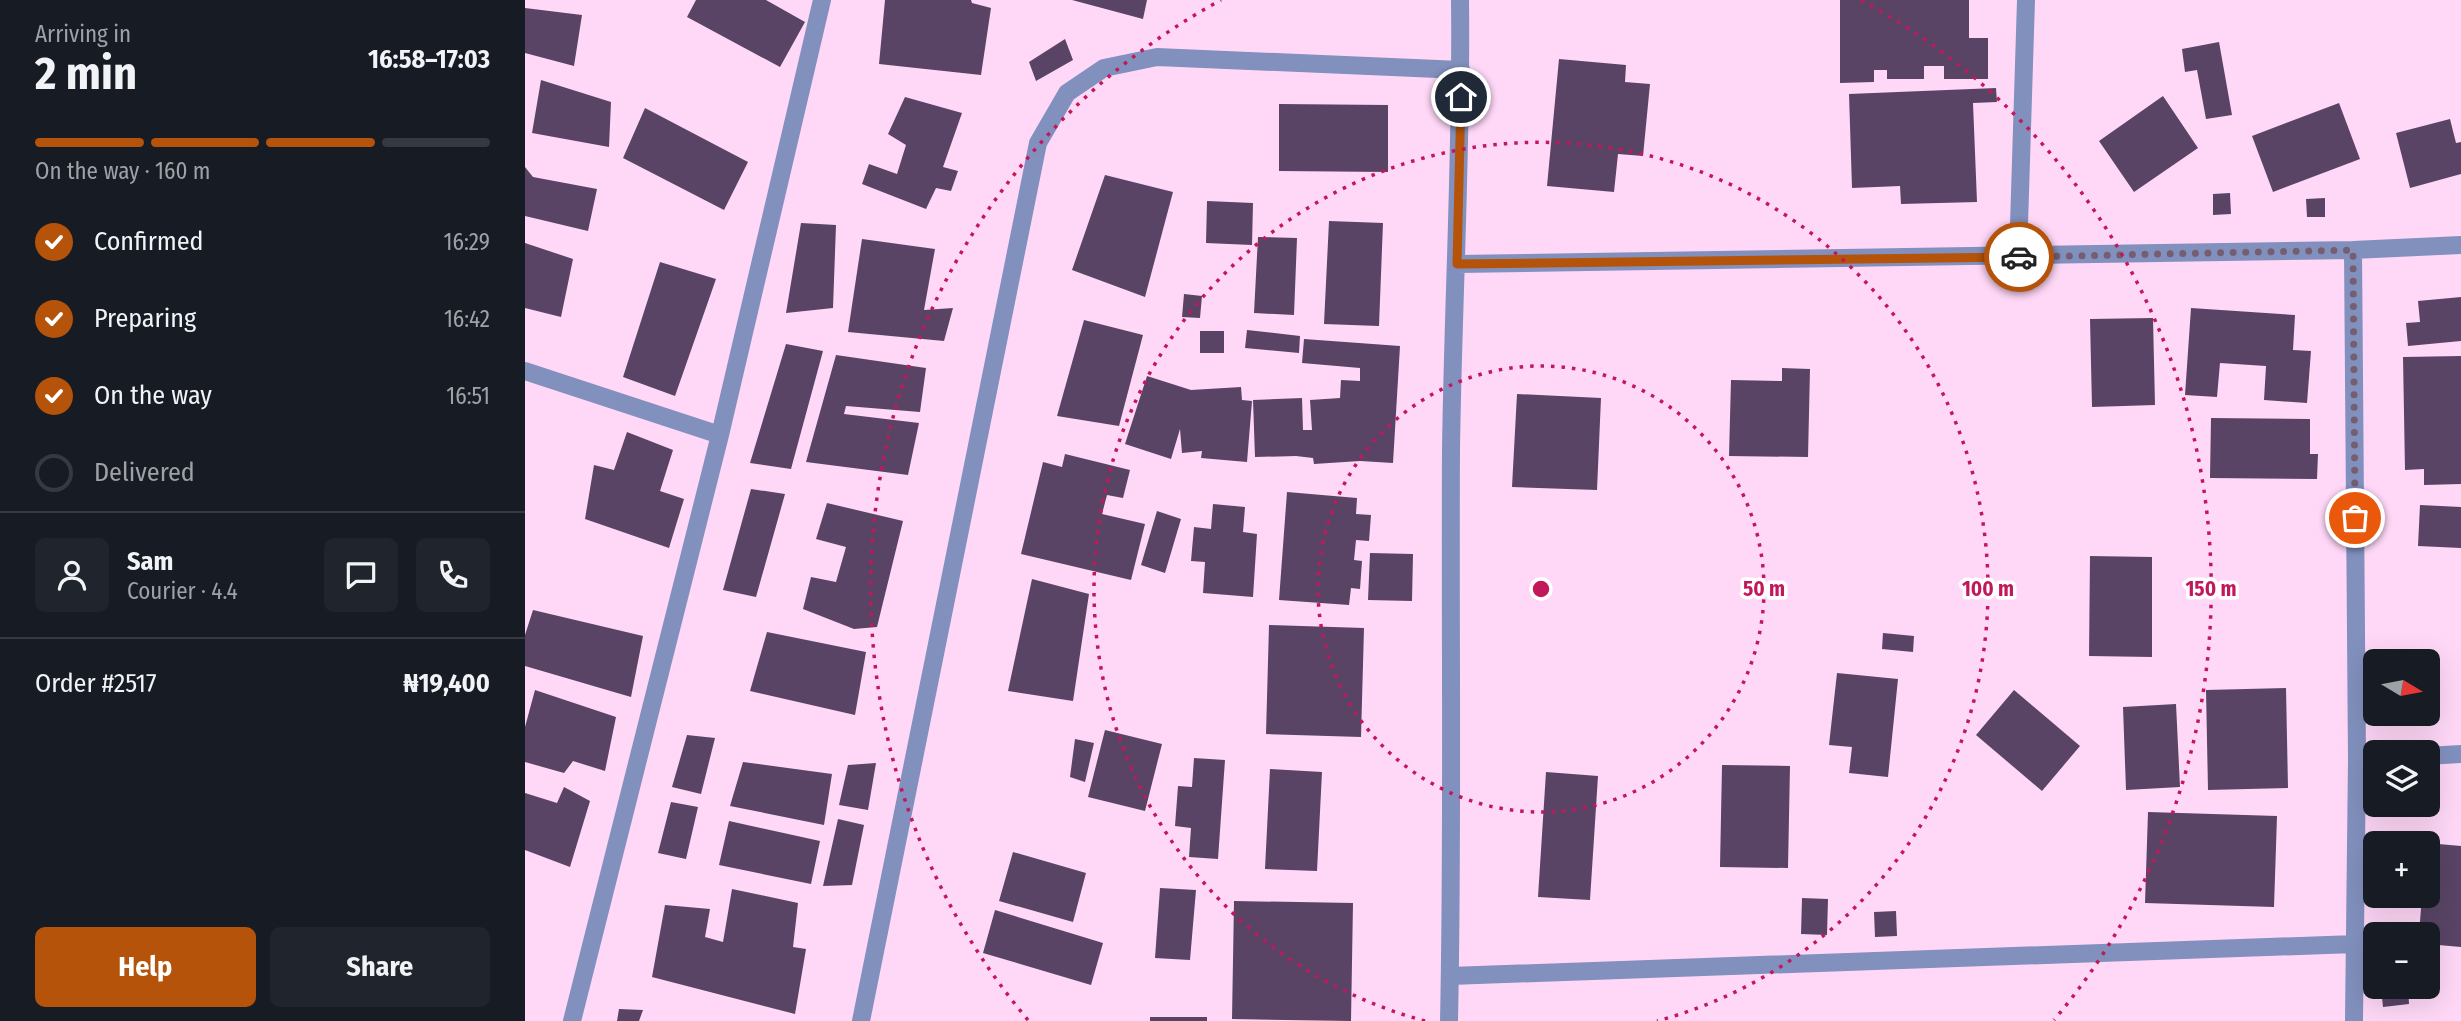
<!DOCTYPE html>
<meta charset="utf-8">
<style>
body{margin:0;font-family:"Fira Sans Condensed",sans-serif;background:#20242c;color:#f1f3f6;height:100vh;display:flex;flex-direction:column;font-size:26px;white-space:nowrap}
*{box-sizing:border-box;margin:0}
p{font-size:23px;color:#9ea1a6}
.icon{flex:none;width:38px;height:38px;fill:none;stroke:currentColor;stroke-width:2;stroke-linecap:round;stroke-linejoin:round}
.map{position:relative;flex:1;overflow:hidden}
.details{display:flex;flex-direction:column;background:#171b24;width:525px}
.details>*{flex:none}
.needle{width:46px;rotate:100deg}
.buttons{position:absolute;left:1838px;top:649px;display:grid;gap:14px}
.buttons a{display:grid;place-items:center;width:77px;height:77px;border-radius:10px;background:#171b24;box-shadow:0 7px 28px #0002;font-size:35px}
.pin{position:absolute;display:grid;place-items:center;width:60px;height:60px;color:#fff;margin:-30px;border:4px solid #fff;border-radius:50%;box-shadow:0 2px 7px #0007}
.courier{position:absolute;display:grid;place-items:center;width:70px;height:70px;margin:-35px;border:5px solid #b45309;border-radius:50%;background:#fff;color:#222;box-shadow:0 2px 9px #0007}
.overview em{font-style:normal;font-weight:700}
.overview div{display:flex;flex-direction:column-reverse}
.overview{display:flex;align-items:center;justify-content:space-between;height:119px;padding:0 35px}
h1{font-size:46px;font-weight:700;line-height:52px}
.bar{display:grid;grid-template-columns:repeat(4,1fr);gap:10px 7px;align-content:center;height:84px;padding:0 35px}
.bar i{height:9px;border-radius:5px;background:#363941}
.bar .on{background:#b45309}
.bar p{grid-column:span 4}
.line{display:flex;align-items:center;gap:18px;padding:0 35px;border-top:2px solid #363941}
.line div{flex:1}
.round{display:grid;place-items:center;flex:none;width:74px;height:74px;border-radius:10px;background:#20242c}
ol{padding:0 35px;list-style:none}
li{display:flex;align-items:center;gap:21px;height:77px}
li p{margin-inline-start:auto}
li .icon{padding:7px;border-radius:50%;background:#b45309;color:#fff;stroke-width:4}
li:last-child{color:#9ea1a6}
li i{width:38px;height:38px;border:4px solid #363941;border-radius:50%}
.button{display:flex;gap:14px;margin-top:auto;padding:14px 35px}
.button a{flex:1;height:80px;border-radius:10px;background:#b45309;color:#fff;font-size:28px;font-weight:700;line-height:80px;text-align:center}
.button a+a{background:#20242c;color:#f1f3f6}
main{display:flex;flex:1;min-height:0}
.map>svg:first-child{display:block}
.building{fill:#594465}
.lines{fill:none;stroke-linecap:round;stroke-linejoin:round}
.street{stroke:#8290be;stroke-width:18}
.done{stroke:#755e71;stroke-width:7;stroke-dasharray:0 12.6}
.route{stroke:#b45309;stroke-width:9}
.ring{fill:none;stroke:#c2185b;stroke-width:3.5;stroke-dasharray:3.5 7}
.centre{fill:#c2185b;stroke:#fff;stroke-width:3.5}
.ring-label{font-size:21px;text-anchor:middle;font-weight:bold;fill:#c2185b;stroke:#fff;stroke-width:7;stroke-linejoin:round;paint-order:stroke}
</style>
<main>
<section class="details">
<div class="overview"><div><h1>2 min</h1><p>Arriving in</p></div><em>16:58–17:03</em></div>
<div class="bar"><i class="on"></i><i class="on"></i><i class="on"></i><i></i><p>On the way · 160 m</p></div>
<ol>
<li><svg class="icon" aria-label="check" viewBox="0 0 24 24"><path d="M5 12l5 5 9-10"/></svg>Confirmed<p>16:29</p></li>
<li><svg class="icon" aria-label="check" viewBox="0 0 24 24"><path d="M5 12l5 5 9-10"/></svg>Preparing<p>16:42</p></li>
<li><svg class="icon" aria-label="check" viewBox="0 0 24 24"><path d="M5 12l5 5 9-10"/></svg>On the way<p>16:51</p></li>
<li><i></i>Delivered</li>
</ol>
<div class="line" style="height:126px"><a class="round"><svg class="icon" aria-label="person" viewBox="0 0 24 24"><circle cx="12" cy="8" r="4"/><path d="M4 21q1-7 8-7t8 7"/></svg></a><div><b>Sam</b><p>Courier · 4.4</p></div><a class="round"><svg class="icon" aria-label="chat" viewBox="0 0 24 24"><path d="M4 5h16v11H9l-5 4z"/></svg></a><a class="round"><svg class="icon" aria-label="phone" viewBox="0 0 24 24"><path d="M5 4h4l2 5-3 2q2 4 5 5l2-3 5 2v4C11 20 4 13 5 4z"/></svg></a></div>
<div class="line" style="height:91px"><div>Order #2517</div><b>₦19,400</b></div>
<div class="button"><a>Help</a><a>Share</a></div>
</section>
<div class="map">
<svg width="1936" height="1021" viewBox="0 0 1936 1021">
<rect width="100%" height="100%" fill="#ffd8f8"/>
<path class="building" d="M171,0H241L280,22L255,67L162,17Z
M360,0H446L447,3L466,8L456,75L354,64Z
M547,0H622L618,19Z
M1315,0H1444V38H1463V79H1419V66H1399V79H1362V70H1349V82L1315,83Z
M0,8L57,15L49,66L0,53Z
M540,39L548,60L511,81L504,62Z
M1694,42L1707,115L1681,119L1672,70L1660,72L1657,49Z
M1034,59L1101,65L1100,82L1125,84L1118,156L1093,154L1089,192L1022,186Z
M16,80L86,102L84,147L7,133Z
M1471,88L1472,102L1448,103L1452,202L1376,204L1375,186L1327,188L1324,94Z
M1638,96L1673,148L1609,192L1574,141Z
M380,97L437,113L418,167L433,171L426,191L411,188L401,209L337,184L344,164L372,174L381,145L363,134Z
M1814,103L1835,159L1748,192L1727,136Z
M754,104L863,105V172L754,171Z
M120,108L223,162L199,210L98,158Z
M1925,119L1931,143L1936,142V174L1885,188L1871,133Z
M0,167L8,177L72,189L63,231L0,216Z
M580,175L648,192L620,297L547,270Z
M1705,193L1706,214L1688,215V194Z
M1800,198V217H1782L1781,199Z
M682,201L728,203L727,245L681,243Z
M804,221L858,223L854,326L799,324Z
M276,223L311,225L308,308L261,313Z
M733,237L772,238L769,315L729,313Z
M337,239L410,249L399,310L428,308L419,341L323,332Z
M0,243L48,259L36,317L0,308Z
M135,262L191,279L150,396L98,377Z
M659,294L677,296L675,318L657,317Z
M1936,297V341L1883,346L1881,323L1895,322L1893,301Z
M1666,308L1770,315L1768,350L1786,351L1782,403L1739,400L1741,366L1695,363L1692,397L1660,395Z
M1628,318L1630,405L1567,407L1565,319Z
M559,320L618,335L594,426L532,416Z
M722,330L775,336L774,353L720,348Z
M675,331H699V353H675Z
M779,339L875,346L868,463L835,461L789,464L788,458L771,456L730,457L728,400L777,398L778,430H787L785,400L815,398L816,380L835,381V368L777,363Z
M261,344L298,351L266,469L225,463Z
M311,355L401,368L395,412L321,406L319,414L394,423L383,475L281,462Z
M1936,356V484L1899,485V469L1880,470L1878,357Z
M1257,368L1285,369L1283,457L1204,456L1206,380L1257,381Z
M622,376L666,390L716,387L717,400L727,401L722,462L676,458L677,451L657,453L655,429L646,459L600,444Z
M992,394L1076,398L1072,490L987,487Z
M1686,418L1785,419V454H1793L1792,479L1685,478Z
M102,432L148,450L135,491L159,499L144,548L60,519L69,465L89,470Z
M540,454L605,470L598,498L582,495L577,514L620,524L606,580L496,554L518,462L537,467Z
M226,489L260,494L231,597L198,590Z
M762,492L832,498L831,514L846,515L844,541L831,540L829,560L837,561L835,589L826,588L824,605L754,600Z
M302,503L378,521L352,627L329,629L278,609L286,577L311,582L321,547L291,539Z
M688,504L720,507L718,532L732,534L728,597L678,593L680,562L666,561L669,527L686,529Z
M1895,505L1936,507V548L1893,546Z
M632,511L656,519L640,573L616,565Z
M845,553L888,554L887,601L843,600Z
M1565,556L1627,557V657L1564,656Z
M507,579L564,594L548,701L483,691Z
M8,610L118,636L106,697L0,666V635Z
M744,625L839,628L836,737L741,734Z
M242,632L341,652L330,715L225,691Z
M1358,633L1389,636L1388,652L1357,649Z
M1312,673L1373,679L1363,777L1324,773L1327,747L1304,745Z
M1761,688L1763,788L1683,790L1681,690Z
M10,690L91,717L80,771L48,761L39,773L0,762V727Z
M1489,690L1555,746L1517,791L1451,735Z
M1651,704L1655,787L1601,790L1598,707Z
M580,730L637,744L620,811L563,797Z
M162,735L190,738L176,794L147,787Z
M550,739L569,743L560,782L545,777Z
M669,758L700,760L693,859L664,857L666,828L650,826L653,786L667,787Z
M218,762L307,774L299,825L205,806Z
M351,763L343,810L314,805L323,765Z
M1197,765L1265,766L1263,868L1195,867Z
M745,769L797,772L792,871L740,869Z
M1021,772L1073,776L1065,900L1013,897Z
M39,787L65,801L45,867L0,850V793L32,803Z
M146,802L173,807L161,859L133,853Z
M1623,812L1752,816L1749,907L1620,903Z
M313,819L339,825L327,885L298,886Z
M204,821L295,841L286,884L194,865Z
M1902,843L1936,846V947L1902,944V934H1894L1897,896H1902Z
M488,852L561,873L548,922L474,901Z
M635,888L671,890L665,960L630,958Z
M207,889L273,903L268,947L281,949L270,1014L127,977L140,905L185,909L180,937L198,942Z
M1277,898L1303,899L1302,935L1276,934Z
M709,901L828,903L826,1021L707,1019Z
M470,910L578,943L566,985L458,953Z
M1371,911L1372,936L1350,937L1349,912Z
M1883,987L1884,1004L1858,1007L1856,988Z
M94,1009L118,1010L114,1021H92Z
M625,1017H682V1021H625Z"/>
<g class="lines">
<path class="street" d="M1828,250L1832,760L1829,1021
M1493,257L1501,0
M932,264L1828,250L1936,245
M0,371L195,435
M1902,756L1936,754
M925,976L1830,944
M47,1021L195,435L297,0
M336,1021L513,143L542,93L579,68L632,57L936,70
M924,1021C928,831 925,640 926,450C928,300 937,150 935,0"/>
</g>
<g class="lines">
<path class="done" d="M1494,257L1828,250L1830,518"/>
<path class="route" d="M936,97L932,264L1494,257"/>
</g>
<g class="ring">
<circle cx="1016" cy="589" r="223"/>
<path d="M900 1021A447 447 0 1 1 1132 1021"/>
<path d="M503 1020A670 670 0 0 1 696 0M1336 0A670 670 0 0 1 1529 1020"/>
</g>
<circle cx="1016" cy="589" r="10" class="centre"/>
<g class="ring-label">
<text x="1239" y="596">50 m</text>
<text x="1463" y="596">100 m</text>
<text x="1686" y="596">150 m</text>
</g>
</svg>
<div class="buttons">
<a><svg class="needle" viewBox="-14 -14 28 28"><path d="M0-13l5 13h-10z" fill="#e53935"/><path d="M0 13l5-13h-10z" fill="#9ea1a6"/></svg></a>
<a><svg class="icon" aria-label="layers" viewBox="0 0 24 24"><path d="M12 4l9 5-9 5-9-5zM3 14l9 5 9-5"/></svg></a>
<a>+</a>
<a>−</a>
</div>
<div class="pin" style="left:1830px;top:518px;background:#ea580c"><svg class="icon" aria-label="bag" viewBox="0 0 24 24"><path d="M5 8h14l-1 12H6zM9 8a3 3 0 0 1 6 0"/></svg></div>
<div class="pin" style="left:936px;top:97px;background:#1f2937"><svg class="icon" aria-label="home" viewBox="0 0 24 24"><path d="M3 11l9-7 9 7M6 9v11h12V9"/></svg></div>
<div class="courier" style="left:1494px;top:257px"><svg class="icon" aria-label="car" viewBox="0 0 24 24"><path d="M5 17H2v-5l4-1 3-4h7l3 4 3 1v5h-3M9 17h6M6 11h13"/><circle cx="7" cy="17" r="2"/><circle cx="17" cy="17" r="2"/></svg></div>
</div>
</main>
